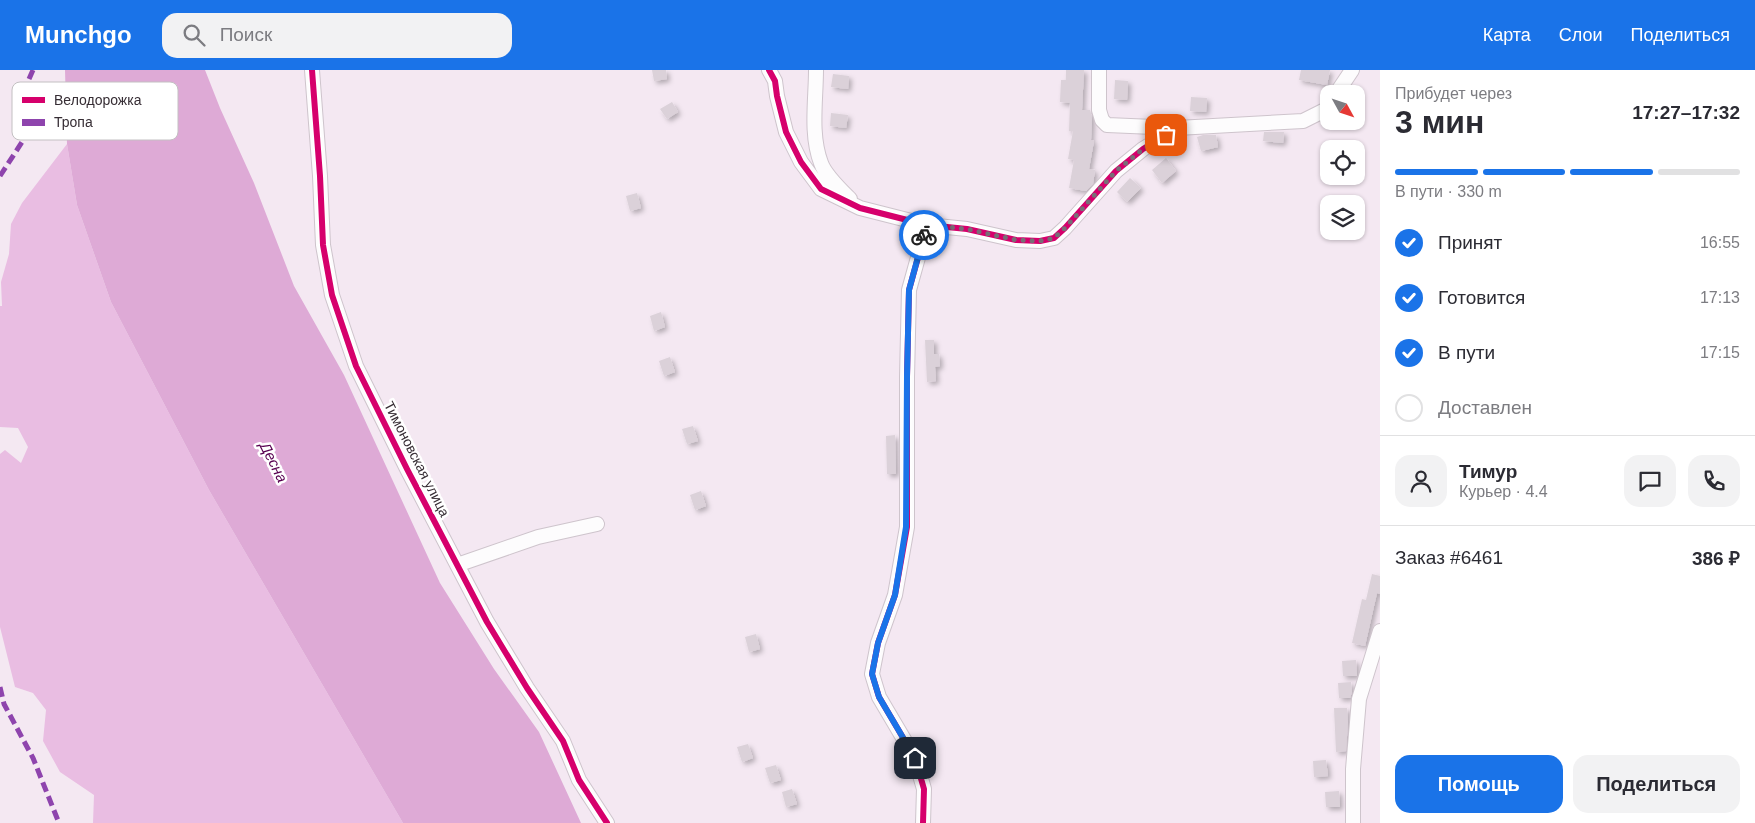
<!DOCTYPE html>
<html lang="ru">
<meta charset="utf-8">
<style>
body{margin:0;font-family:Helvetica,sans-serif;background:#f2f2f3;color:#2b2b33;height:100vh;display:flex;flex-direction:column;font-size:19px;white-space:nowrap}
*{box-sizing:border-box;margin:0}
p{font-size:16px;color:#7c7c81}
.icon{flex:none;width:28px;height:28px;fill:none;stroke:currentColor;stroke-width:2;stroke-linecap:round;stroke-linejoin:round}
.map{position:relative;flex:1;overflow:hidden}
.sheet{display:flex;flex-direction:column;background:#fff;width:375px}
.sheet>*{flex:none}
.needle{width:32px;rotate:130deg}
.controls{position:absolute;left:1320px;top:15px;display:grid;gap:10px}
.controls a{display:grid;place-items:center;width:45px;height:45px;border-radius:10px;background:#fff;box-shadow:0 1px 4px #0004;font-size:25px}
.pin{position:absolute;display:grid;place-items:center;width:42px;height:42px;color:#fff;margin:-21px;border-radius:10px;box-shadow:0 2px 8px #0006}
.courier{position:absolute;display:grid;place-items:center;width:50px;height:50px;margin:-25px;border:4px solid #1a73e8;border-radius:50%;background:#fff;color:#222;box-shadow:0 1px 6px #0007}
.head em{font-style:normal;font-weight:800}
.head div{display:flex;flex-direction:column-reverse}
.head{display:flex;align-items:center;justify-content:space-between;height:85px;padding:0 15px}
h1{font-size:32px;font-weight:800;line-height:38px}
.bar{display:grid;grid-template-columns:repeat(4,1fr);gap:8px 5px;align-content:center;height:60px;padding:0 15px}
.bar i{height:6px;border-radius:4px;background:#e1e1e2}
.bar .selected{background:#1a73e8}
.bar p{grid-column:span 4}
.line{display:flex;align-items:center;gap:12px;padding:0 15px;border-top:1px solid #e1e1e2}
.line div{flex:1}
.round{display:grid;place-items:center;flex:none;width:52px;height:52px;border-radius:15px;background:#f2f2f3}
ol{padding:0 15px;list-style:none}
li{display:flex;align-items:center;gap:15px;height:55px}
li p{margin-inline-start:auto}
li .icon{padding:5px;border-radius:50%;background:#1a73e8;color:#fff;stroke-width:4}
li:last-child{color:#7c7c81}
li i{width:28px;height:28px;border:2px solid #e1e1e2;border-radius:50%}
.button{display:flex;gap:10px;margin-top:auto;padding:10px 15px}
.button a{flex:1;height:58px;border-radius:15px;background:#1a73e8;color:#fff;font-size:20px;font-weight:800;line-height:58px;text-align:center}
.button a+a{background:#f2f2f3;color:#2b2b33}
header{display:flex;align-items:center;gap:30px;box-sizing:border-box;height:70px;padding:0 25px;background:#1a73e8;color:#fff}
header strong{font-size:24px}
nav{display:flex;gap:28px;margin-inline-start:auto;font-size:18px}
.search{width:350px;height:45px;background:#f2f2f3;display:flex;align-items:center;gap:12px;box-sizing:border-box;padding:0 18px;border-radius:15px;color:#7c7c81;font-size:19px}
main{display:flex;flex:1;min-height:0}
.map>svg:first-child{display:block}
.forest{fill:#e9bde2}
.water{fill:#deaad6}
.building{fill:#dbd1d9;filter:url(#shadow)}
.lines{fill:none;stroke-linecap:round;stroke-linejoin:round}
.minor-casing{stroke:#cec4cc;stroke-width:16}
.minor{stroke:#fdfcfd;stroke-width:14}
.quiet{stroke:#8e44ad;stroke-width:5;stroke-dasharray:10 5;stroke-linecap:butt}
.cycleway-casing{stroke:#fff;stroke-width:9}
.cycleway{stroke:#d6006c;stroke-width:6}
.done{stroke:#786e76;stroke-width:5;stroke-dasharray:0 9}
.route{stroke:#1a73e8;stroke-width:6}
.labels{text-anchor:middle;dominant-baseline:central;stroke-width:5;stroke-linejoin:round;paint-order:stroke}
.street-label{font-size:14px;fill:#362d34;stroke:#fff}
.water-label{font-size:15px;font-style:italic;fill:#580151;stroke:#fff}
.key{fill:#fff;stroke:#c3c0c2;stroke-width:1}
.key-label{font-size:14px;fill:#362d34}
</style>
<header>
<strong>Munchgo</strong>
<div class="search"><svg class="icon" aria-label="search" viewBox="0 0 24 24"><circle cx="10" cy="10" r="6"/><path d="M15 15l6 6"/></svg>Поиск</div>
<nav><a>Карта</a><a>Слои</a><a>Поделиться</a></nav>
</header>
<main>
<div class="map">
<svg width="1380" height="753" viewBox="0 0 1380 753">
<defs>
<filter id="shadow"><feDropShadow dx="3" dy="3" stdDeviation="2.5" flood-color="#0004"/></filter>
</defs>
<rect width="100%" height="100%" fill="#f4e8f2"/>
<path class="forest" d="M67,74L77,135L111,232L209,420L403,753H93L94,725L60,702L43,671L46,640L33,623L15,617L0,557V384L5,380L21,393L28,377L18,358L0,357V236H2L1,212L9,184L11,154L22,133Z"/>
<path class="water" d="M65,0H205L220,38L254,113L294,216L344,305L440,513L494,599L539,662L581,753H403L209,420L111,232L77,135L67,74Z"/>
<path class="building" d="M652,0H666L667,9L654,11Z
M1066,0H1084L1082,40H1090L1092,48L1091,70L1094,71L1089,99L1095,100L1093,114L1086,121L1069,118L1074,90L1068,89L1073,61H1069L1070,33L1060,32L1061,10H1066Z
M1301,0H1330L1327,15L1299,10Z
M833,4L849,6L848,19L831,17Z
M1115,10L1128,11L1127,30L1114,29Z
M1191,27L1207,28L1206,42L1190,41Z
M672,32L678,42L667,49L660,39Z
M831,43L848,45L846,58L830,56Z
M1264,62H1284L1283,73L1263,71Z
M1203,65H1216L1218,77L1201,81L1197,67Z
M1166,88L1176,101L1162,113L1152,100Z
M1130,108L1141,118L1127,132L1117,122Z
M637,123L641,138L630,141L626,126Z
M661,242L665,257L654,261L650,246Z
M925,270H934V284H939L940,296L935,297L936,311L927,312Z
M670,287L675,302L664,306L659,291Z
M693,356L698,371L687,374L682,359Z
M895,365L896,404H887L886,366Z
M701,421L706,436L695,440L690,425Z
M1372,504L1380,506V524L1377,523L1365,576L1352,573L1362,529L1366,530Z
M756,564L760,579L749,582L745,567Z
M1356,590L1357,606H1343L1342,591Z
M1351,612L1352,622L1350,628H1339L1338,613Z
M1334,638H1347L1348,652L1346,681L1336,682Z
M748,674L753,688L742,692L737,677Z
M1326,690L1328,706L1314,707L1313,691Z
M776,695L781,710L770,713L765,698Z
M792,719L797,734L786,737L782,722Z
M1339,721L1340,737H1326L1325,722Z"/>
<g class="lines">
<defs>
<path id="minor" d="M312,0L320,106L323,175L332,225L356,296L407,399L487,552L527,618L563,671L579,710L607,753
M769,0L775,11L777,26L786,62L801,92L821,119L860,138L927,155L967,159L1016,170L1040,171L1054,168L1065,158L1116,101L1143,79L1177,58
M816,0C816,30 810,64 821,93C825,105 841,120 850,129
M1099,0V40L1102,50L1107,55L1177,58L1303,51L1325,40L1329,35
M1336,24L1352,0
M457,495L538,467L597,454
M923,753L924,719L915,688L879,627L872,604L878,573L895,525L907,457V307L909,220L927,155
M1353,753V699L1359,629L1380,561"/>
</defs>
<use href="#minor" class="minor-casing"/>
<use href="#minor" class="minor"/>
<path class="quiet" d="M0,106L24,69L25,18L33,0
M0,617L4,634L33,688L59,753"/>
<defs>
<path id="cycleway" d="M312,0L320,106L323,175L332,225L356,296L407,399L487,552L527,618L563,671L579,710L607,753
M769,0L775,11L777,26L786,62L801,92L821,119L860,138L927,155L967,159L1016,170L1040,171L1054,168L1065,158L1116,101L1143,79L1177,58
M923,753L924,719L915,688L879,627L872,604L878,573L895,525L907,457V307L909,220L927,155"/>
</defs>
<use href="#cycleway" class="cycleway-casing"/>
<use href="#cycleway" class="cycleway"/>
</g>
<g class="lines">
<path class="done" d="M924,165L927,155L967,159L1016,170L1040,171L1054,168L1065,158L1116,101L1143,79L1166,65"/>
<path class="route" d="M915,688L879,627L872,604L878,573L895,525L906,457L907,306L909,220L924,165"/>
</g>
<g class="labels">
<g class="street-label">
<text transform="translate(417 389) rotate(63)">Тимоновская улица</text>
</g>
<g class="water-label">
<text transform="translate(274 392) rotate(63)">Десна</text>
</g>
</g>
<rect x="12" y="12" width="166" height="58" rx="8" class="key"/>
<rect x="22" y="27" width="23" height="6" fill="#d6006c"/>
<rect x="22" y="49" width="23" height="7" fill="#8e44ad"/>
<g class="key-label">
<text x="54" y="35">Велодорожка</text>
<text x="54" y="57">Тропа</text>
</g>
</svg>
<div class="controls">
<a><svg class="needle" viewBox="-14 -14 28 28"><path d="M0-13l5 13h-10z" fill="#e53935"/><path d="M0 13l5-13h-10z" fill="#7c7c81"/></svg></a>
<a><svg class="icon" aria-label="locate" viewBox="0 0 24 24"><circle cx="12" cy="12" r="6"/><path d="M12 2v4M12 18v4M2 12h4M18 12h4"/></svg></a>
<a><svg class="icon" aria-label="layers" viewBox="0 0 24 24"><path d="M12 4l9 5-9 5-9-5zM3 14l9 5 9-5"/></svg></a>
</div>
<div class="pin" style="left:1166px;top:65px;background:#ea580c"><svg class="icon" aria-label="bag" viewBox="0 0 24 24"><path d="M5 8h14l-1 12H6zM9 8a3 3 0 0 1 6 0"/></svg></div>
<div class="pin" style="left:915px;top:688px;background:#1f2937"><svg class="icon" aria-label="home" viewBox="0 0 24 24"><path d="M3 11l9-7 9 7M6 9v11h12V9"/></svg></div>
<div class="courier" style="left:924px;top:165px"><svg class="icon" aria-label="bike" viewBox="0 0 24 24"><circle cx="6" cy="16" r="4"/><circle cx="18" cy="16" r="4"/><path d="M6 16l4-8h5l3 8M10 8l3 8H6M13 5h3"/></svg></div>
</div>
<section class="sheet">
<div class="head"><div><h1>3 мин</h1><p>Прибудет через</p></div><em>17:27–17:32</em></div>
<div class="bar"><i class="selected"></i><i class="selected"></i><i class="selected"></i><i></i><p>В пути · 330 m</p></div>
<ol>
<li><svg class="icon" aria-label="check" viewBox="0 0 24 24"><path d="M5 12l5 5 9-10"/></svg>Принят<p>16:55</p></li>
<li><svg class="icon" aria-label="check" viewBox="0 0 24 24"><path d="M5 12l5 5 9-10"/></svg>Готовится<p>17:13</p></li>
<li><svg class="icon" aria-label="check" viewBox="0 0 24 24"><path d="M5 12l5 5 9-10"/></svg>В пути<p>17:15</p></li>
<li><i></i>Доставлен</li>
</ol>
<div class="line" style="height:90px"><a class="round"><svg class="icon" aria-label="person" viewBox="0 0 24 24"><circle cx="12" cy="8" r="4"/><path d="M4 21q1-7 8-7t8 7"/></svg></a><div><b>Тимур</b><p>Курьер · 4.4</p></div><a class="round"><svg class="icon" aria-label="chat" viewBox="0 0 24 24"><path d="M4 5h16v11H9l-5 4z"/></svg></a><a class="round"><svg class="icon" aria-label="phone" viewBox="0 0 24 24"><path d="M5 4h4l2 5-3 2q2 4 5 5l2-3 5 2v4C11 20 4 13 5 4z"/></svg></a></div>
<div class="line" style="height:65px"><div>Заказ #6461</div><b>386 ₽</b></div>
<div class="button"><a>Помощь</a><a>Поделиться</a></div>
</section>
</main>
